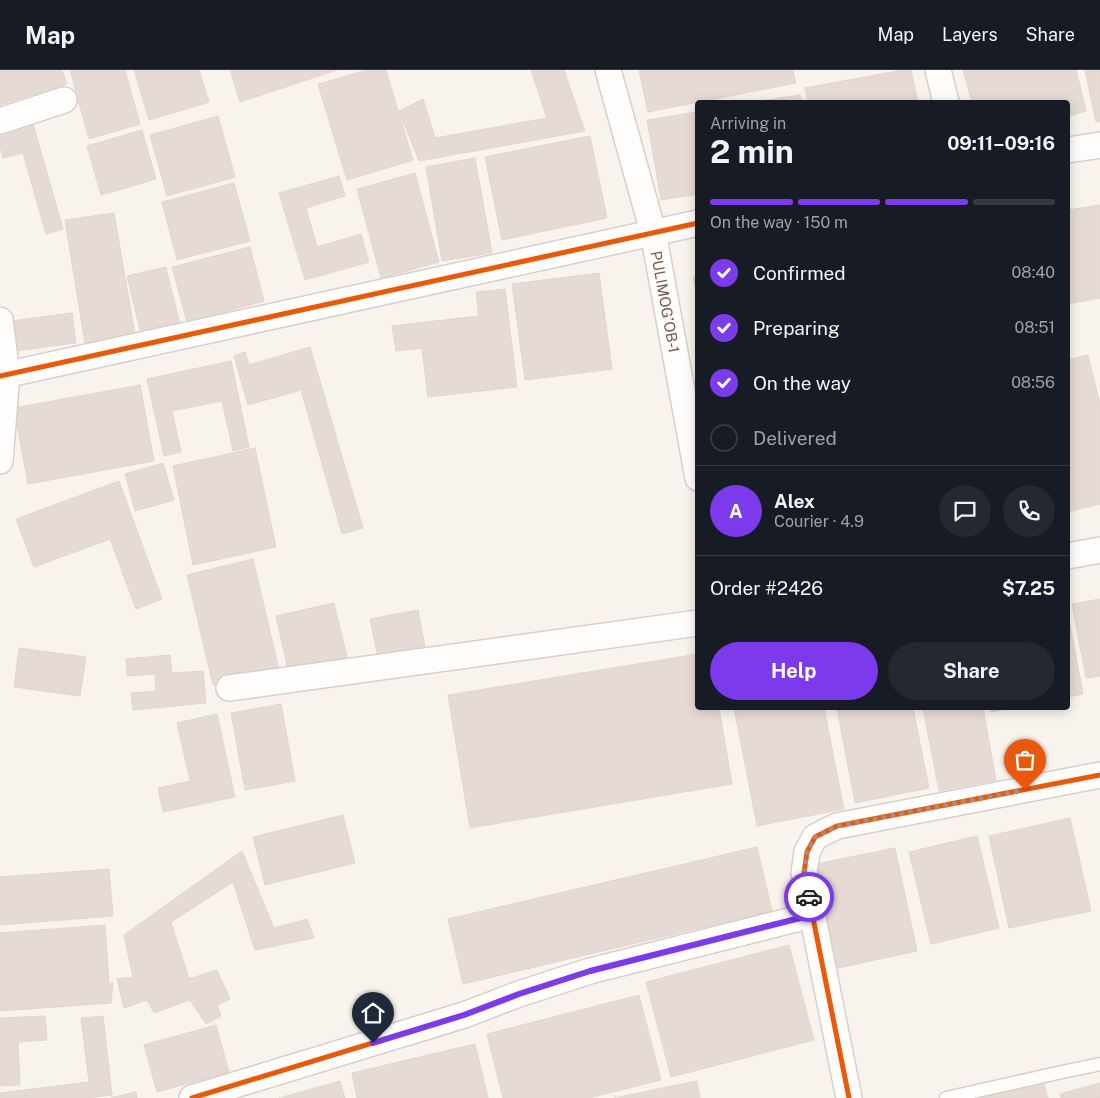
<!DOCTYPE html>
<meta charset="utf-8">
<style>
body{margin:0;font-family:"Public Sans",sans-serif;background:#242831;color:#f1f3f6;height:100vh;display:flex;flex-direction:column;font-size:19px;white-space:nowrap}
*{box-sizing:border-box;margin:0}
p{font-size:16px;color:#9ea1a6}
.icon{flex:none;width:28px;height:28px;fill:none;stroke:currentColor;stroke-width:2;stroke-linecap:round;stroke-linejoin:round}
.map{position:relative;flex:1;overflow:hidden}
.details{position:absolute;left:695px;top:30px;width:375px;height:610px;display:flex;flex-direction:column;background:#171b24;border-radius:5px;box-shadow:0 2px 12px #0003}
.details>*{flex:none}
.pin{position:absolute;display:grid;place-items:center;width:42px;height:42px;color:#fff;margin:-51px -21px;border-radius:50% 50% 50% 0;rotate:-45deg;box-shadow:0 0 5px #0007}
.pin .icon{rotate:45deg}
.courier{position:absolute;display:grid;place-items:center;width:50px;height:50px;margin:-25px;border:4px solid #7c3aed;border-radius:50%;background:#fff;color:#222;box-shadow:0 1px 6px #0007}
.summary em{font-style:normal;font-weight:700}
.summary div{display:flex;flex-direction:column-reverse}
.summary{display:flex;align-items:center;justify-content:space-between;height:85px;padding:0 15px}
h1{font-size:32px;font-weight:700;line-height:38px}
.bar{display:grid;grid-template-columns:repeat(4,1fr);gap:8px 5px;align-content:center;height:60px;padding:0 15px}
.bar i{height:6px;border-radius:4px;background:#363941}
.bar .current{background:#7c3aed}
.bar p{grid-column:span 4}
.line{display:flex;align-items:center;gap:12px;padding:0 15px;border-top:1px solid #363941}
.line div{flex:1}
.round{display:grid;place-items:center;flex:none;width:52px;height:52px;border-radius:26px;background:#242831}
ol{padding:0 15px;list-style:none}
li{display:flex;align-items:center;gap:15px;height:55px}
li p{margin-inline-start:auto}
li .icon{padding:5px;border-radius:50%;background:#7c3aed;color:#fff;stroke-width:4}
li:last-child{color:#9ea1a6}
li i{width:28px;height:28px;border:2px solid #363941;border-radius:50%}
.primary-button{display:flex;gap:10px;margin-top:auto;padding:10px 15px}
.primary-button a{flex:1;height:58px;border-radius:30px;background:#7c3aed;color:#fff;font-size:20px;font-weight:700;line-height:58px;text-align:center}
.primary-button a+a{background:#242831;color:#f1f3f6}
header{display:flex;align-items:center;gap:30px;box-sizing:border-box;height:70px;padding:0 25px;background:#171b24;border-bottom:1px solid #363941}
header strong{font-size:24px}
nav{display:flex;gap:28px;margin-inline-start:auto;font-size:18px}
.map>svg:first-child{display:block}
.building{fill:#e6dbd4;stroke:#e2d5cf}
.lines{fill:none;stroke-linecap:round;stroke-linejoin:round}
.service-casing{stroke:#d8cfca;stroke-width:15}
.minor-casing{stroke:#d8cfca;stroke-width:28}
.service{stroke:#fefdfc;stroke-width:12}
.minor{stroke:#fefdfc;stroke-width:25}
.cycleway-casing{stroke:#fff8f0;stroke-width:8}
.cycleway{stroke:#e8590c;stroke-width:5}
.done{stroke:#a78e82;stroke-width:5;stroke-dasharray:0 9}
.route{stroke:#7c3aed;stroke-width:6}
.labels{text-anchor:middle;dominant-baseline:central;stroke-width:5;stroke-linejoin:round;paint-order:stroke}
.street-label{font-size:15px;fill:#7b5749;stroke:#fff8f0}
</style>
<header>
<strong>Map</strong>
<nav><a>Map</a><a>Layers</a><a>Share</a></nav>
</header>
<div class="map">
<svg width="1100" height="1028" viewBox="0 0 1100 1028">
<rect width="100%" height="100%" fill="#f9f3ed"/>
<path class="building" d="M0,0H62L67,14L0,35Z
M70,0H125L140,54L89,69Z
M134,0H199L209,32L149,50Z
M230,0H337L240,32Z
M367,0H386L413,90L347,110L318,14Z
M531,0H564L585,61L419,91L399,41L423,29L435,68L547,48Z
M639,0H793L796,13L648,42Z
M903,0H911L918,32H808L805,18Z
M963,0H1076L1086,41L1068,46V32H972Z
M1085,0H1100V51L1096,52Z
M800,25L802,32H753Z
M698,42V124L661,130L647,50Z
M218,46L235,107L167,126L150,65Z
M33,54L63,159L46,164L23,83L3,88L0,76V63Z
M142,60L156,109L101,125L87,76Z
M590,66L607,148L502,170L485,87Z
M475,88L492,183L442,191L426,97Z
M415,103L439,192L381,208L357,119Z
M339,106L345,126L306,138L317,177L361,164L369,192L305,210L279,123Z
M234,113L250,171L177,190L162,132Z
M1100,135V228L1068,234V140Z
M114,143L135,265L85,273L65,150Z
M250,177L264,231L187,252L172,197Z
M166,197L181,259L142,268L127,206Z
M599,203L612,299L525,310L512,214Z
M698,206V232L693,207Z
M505,219L517,317L428,327L422,278L396,281L392,256L479,246L476,222Z
M72,243L76,273L15,281L11,251Z
M310,277L363,458L342,464L301,320L248,335L234,286L245,282L249,295Z
M1088,285L1100,334V434L1068,442V290Z
M231,291L249,377L233,381L222,331L172,341L181,382L164,386L147,309Z
M140,315L154,391L28,414L14,338Z
M255,378L276,477L193,495L173,396Z
M163,393L174,430L135,441L125,404Z
M119,411L162,529L136,539L110,469L34,497L16,449Z
M253,489L279,600L213,615L187,505Z
M1100,529V606L1086,608L1072,534Z
M334,533L347,587L288,600L276,546Z
M418,540L426,582L379,592L370,549Z
M1068,544L1083,624L1068,627Z
M19,578L86,587L80,626L14,617Z
M698,584V638H719L732,714L470,758L448,625Z
M170,585L172,603L203,601L206,633L133,640L131,623L156,621L155,604L127,606L126,589Z
M281,634L295,711L245,720L231,643Z
M734,638H824L844,739L757,756Z
M837,638H913L929,718L855,733Z
M923,638H983L996,710L939,721Z
M990,638H1012L991,642Z
M217,644L235,727L163,742L158,718L190,711L177,653Z
M343,745L355,793L265,815L253,767Z
M1070,748L1091,841L1009,858L989,766Z
M977,766L999,858L931,874L909,782Z
M757,777L772,841L463,914L448,849Z
M895,778L917,881L838,898L816,794Z
M242,781L274,858L307,849L314,868L255,880L233,812L171,852L189,909L217,900L230,929L217,935L221,946L206,954L190,930L154,943L147,930L124,938L117,909L133,907L124,865Z
M109,799L113,846L0,855V807Z
M105,855L109,913H113L111,933L0,941V863Z
M789,875L814,970L671,1007L646,912Z
M639,925L661,1010L589,1028H503L487,964Z
M45,946L47,970L18,972L20,1015L0,1016V948Z
M103,946L112,1025L88,1028H0V1023L89,1012L81,948Z
M216,955L229,1002L157,1022L144,975Z
M475,974L488,1028H357L352,1003Z
M340,1011L345,1028H279Z
M697,1011L700,1028H614Z
M1043,1011L1048,1028H980Z
M1100,1013V1028H1061L1060,1024Z
M136,1022L137,1028H110Z"/>
<g class="lines">
<defs>
<path id="service" d="M946,1028L1062,1002L1100,994"/>
<g id="minor">
<path id="s1" d="M608,0L653,162L698,408"/>
<path d="M938,0L946,32"/>
<path d="M0,51L64,30"/>
<path d="M1068,80L1100,75"/>
<path d="M0,250L7,304L0,391"/>
<path d="M0,306L698,153"/>
<path d="M1068,486L1100,480"/>
<path d="M229,618L698,553"/>
<path d="M192,1028L464,945L519,924L590,901L812,845"/>
<path d="M849,1028L804,803L807,782L815,767L837,756L1100,705"/>
</g>
</defs>
<use href="#service" class="service-casing"/>
<use href="#minor" class="minor-casing"/>
<use href="#service" class="service"/>
<use href="#minor" class="minor"/>
<defs>
<path id="cycleway" d="M0,306L698,153
M192,1028L464,945L519,924L590,901L812,845
M849,1028L804,803L807,782L815,767L837,756L1100,705"/>
</defs>
<use href="#cycleway" class="cycleway-casing"/>
<use href="#cycleway" class="cycleway"/>
</g>
<g class="lines">
<path class="done" d="M809,827L804,803L807,782L815,767L837,756L1025,720"/>
<path class="route" d="M373,973L464,945L519,924L590,901L812,845L809,827"/>
</g>
<g class="labels">
<g class="street-label">
<text stroke="none"><textPath href="#s1" startOffset="239">PULIMOG’OB-1</textPath></text>
</g>
</g>
</svg>
<div class="pin" style="left:1025px;top:720px;background:#ea580c"><svg class="icon" aria-label="bag" viewBox="0 0 24 24"><path d="M5 8h14l-1 12H6zM9 8a3 3 0 0 1 6 0"/></svg></div>
<div class="pin" style="left:373px;top:973px;background:#1f2937"><svg class="icon" aria-label="home" viewBox="0 0 24 24"><path d="M3 11l9-7 9 7M6 9v11h12V9"/></svg></div>
<div class="courier" style="left:809px;top:827px"><svg class="icon" aria-label="car" viewBox="0 0 24 24"><path d="M5 17H2v-5l4-1 3-4h7l3 4 3 1v5h-3M9 17h6M6 11h13"/><circle cx="7" cy="17" r="2"/><circle cx="17" cy="17" r="2"/></svg></div>
<section class="details">
<div class="summary"><div><h1>2 min</h1><p>Arriving in</p></div><em>09:11–09:16</em></div>
<div class="bar"><i class="current"></i><i class="current"></i><i class="current"></i><i></i><p>On the way · 150 m</p></div>
<ol>
<li><svg class="icon" aria-label="check" viewBox="0 0 24 24"><path d="M5 12l5 5 9-10"/></svg>Confirmed<p>08:40</p></li>
<li><svg class="icon" aria-label="check" viewBox="0 0 24 24"><path d="M5 12l5 5 9-10"/></svg>Preparing<p>08:51</p></li>
<li><svg class="icon" aria-label="check" viewBox="0 0 24 24"><path d="M5 12l5 5 9-10"/></svg>On the way<p>08:56</p></li>
<li><i></i>Delivered</li>
</ol>
<div class="line" style="height:90px"><b class="round" style="background:#7c3aed;color:#fff">A</b><div><b>Alex</b><p>Courier · 4.9</p></div><a class="round"><svg class="icon" aria-label="chat" viewBox="0 0 24 24"><path d="M4 5h16v11H9l-5 4z"/></svg></a><a class="round"><svg class="icon" aria-label="phone" viewBox="0 0 24 24"><path d="M5 4h4l2 5-3 2q2 4 5 5l2-3 5 2v4C11 20 4 13 5 4z"/></svg></a></div>
<div class="line" style="height:65px"><div>Order #2426</div><b>$7.25</b></div>
<div class="primary-button"><a>Help</a><a>Share</a></div>
</section>
</div>
